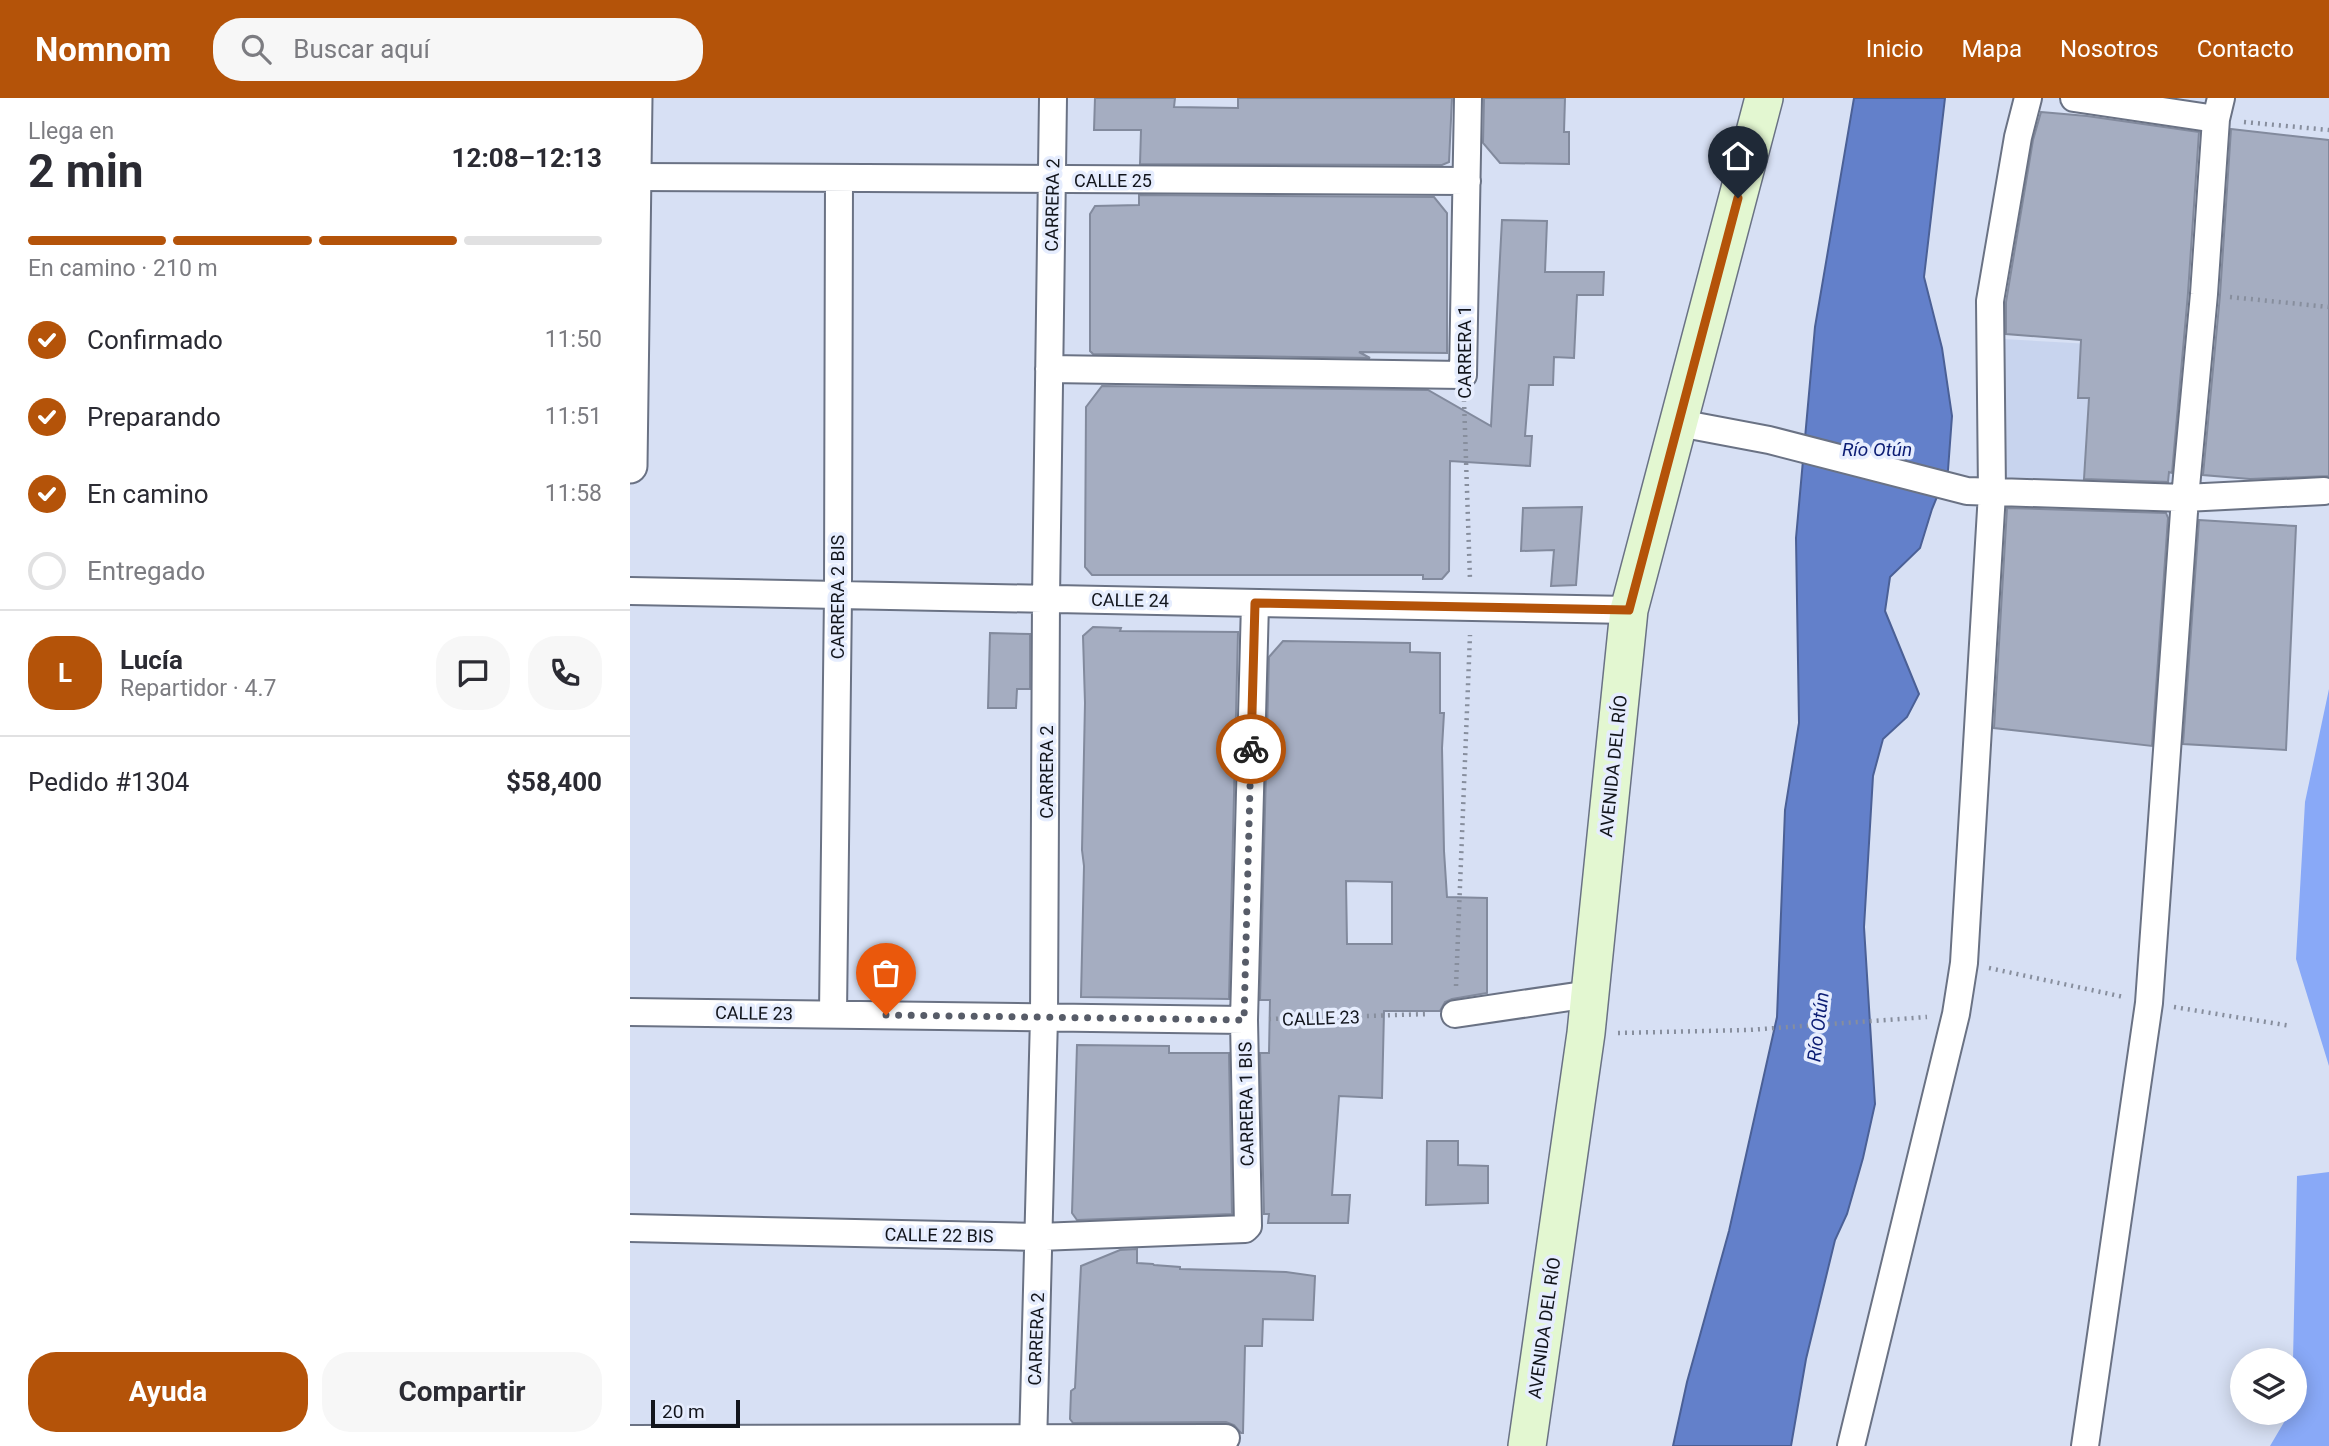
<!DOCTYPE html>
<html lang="es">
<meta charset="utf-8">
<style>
body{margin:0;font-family:Roboto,sans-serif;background:#f7f7f7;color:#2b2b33;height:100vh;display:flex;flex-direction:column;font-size:26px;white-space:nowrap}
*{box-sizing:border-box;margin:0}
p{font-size:23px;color:#7c7c81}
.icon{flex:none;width:38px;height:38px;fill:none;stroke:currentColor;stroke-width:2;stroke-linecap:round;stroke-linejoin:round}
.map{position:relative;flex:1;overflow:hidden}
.details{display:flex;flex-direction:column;background:#fff;width:630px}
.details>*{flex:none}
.controls{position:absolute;left:1600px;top:1250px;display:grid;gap:14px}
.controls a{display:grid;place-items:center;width:77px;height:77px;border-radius:50%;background:#fff;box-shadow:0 4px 18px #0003;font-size:35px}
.scale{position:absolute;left:21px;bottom:18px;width:89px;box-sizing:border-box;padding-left:7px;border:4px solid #12151c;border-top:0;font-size:19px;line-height:24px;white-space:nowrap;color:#12151c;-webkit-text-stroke:5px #e6edfe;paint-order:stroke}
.pin{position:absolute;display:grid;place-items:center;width:60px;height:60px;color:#fff;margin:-72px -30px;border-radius:50% 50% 50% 0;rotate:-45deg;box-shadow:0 0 7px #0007}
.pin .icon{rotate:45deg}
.courier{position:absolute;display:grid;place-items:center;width:70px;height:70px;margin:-35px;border:5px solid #b45309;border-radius:50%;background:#fff;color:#222;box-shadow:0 2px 9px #0007}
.overview em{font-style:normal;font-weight:700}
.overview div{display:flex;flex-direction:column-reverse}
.overview{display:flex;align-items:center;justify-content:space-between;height:119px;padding:0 28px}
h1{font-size:46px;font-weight:700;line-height:52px}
.bar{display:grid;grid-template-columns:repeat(4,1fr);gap:10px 7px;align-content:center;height:84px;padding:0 28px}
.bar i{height:9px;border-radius:5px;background:#e1e1e2}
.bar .selected{background:#b45309}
.bar p{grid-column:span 4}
.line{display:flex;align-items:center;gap:18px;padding:0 28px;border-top:2px solid #e1e1e2}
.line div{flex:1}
.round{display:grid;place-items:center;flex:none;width:74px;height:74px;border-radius:28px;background:#f7f7f7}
ol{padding:0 28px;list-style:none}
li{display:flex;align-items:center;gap:21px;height:77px}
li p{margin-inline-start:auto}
li .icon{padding:7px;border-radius:50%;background:#b45309;color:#fff;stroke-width:4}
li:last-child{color:#7c7c81}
li i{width:38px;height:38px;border:4px solid #e1e1e2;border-radius:50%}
.primary-button{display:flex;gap:14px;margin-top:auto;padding:14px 28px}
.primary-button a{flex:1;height:80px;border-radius:28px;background:#b45309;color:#fff;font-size:28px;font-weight:700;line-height:80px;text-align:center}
.primary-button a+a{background:#f7f7f7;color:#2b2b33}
header{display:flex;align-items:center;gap:42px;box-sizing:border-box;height:98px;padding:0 35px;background:#b45309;color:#fff}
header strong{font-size:33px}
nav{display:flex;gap:38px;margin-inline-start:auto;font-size:24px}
.search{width:490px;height:63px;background:#f7f7f7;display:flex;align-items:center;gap:18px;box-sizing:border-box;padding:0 24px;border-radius:28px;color:#7c7c81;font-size:26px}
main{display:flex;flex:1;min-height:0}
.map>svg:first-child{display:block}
.built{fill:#c8d4ee}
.forest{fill:#89a9f7}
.water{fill:#6380ca;stroke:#4b6096;stroke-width:2}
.building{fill:#a5adc1;stroke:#828a9d;stroke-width:2;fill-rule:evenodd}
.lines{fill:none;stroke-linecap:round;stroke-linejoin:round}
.minor-casing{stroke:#6a7284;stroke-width:30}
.tertiary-casing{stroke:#6a7284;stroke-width:37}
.secondary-casing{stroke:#6a7284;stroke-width:40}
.path{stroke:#878e9d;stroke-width:4.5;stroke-dasharray:2 5;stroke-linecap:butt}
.minor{stroke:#fff;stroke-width:26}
.tertiary{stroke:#fff;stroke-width:33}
.secondary{stroke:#e3f7d1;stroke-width:37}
.done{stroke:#575c68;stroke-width:7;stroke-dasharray:0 12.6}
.route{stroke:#b45309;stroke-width:9}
.labels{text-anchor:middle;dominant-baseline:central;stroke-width:7;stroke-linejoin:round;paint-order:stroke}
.street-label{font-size:18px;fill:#12151c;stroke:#e6edfe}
.water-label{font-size:19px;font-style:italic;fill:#0c1d74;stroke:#e6edfe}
</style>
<header>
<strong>Nomnom</strong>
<div class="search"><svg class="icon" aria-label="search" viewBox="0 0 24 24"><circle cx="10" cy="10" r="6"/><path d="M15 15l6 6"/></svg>Buscar aquí</div>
<nav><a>Inicio</a><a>Mapa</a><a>Nosotros</a><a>Contacto</a></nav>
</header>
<main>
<section class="details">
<div class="overview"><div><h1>2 min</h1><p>Llega en</p></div><em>12:08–12:13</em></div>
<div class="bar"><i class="selected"></i><i class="selected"></i><i class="selected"></i><i></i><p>En camino · 210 m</p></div>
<ol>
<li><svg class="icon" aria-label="check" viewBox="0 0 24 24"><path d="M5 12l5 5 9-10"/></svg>Confirmado<p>11:50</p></li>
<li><svg class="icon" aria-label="check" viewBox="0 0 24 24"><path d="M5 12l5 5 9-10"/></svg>Preparando<p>11:51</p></li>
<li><svg class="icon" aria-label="check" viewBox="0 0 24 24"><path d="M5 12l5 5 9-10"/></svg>En camino<p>11:58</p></li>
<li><i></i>Entregado</li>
</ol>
<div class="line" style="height:126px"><b class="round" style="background:#b45309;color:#fff">L</b><div><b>Lucía</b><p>Repartidor · 4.7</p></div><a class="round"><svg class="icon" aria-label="chat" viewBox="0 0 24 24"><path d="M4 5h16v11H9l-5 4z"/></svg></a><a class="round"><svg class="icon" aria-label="phone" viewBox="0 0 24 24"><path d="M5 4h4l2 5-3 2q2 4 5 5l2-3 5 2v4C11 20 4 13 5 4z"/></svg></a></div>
<div class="line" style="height:91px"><div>Pedido #1304</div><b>$58,400</b></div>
<div class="primary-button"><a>Ayuda</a><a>Compartir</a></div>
</section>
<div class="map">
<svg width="1699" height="1348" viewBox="0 0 1699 1348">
<rect width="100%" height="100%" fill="#d7e0f4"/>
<path class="built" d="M1373,241L1551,251L1544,394L1365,383Z"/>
<path class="forest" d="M1699,591V968L1666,861L1675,704Z
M1699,1074V1348H1640L1660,1314H1664L1663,1262L1667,1078Z"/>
<path class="water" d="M1224,0H1315L1294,179L1312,250L1322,318L1318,372L1302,411L1290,450L1260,479L1255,513L1289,596L1277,619L1253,641L1243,678L1234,829L1245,1006L1233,1060L1217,1116L1205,1142L1176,1261L1161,1348H1043L1057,1284L1099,1133L1147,919L1155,712L1169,625L1166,440L1185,229Z"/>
<path class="building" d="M465,0H545L544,9L608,10V0H822L819,64L812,67L510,66L511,32H464Z
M854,0H935L934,34H939V66L870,65L853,45Z
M1411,14L1457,18L1569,34L1558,195L1542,375L1539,374L1538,384L1454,381L1459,300H1448L1451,242L1376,236V204L1403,42Z
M1601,31L1699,42V378L1620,381L1573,377L1590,197Z
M509,97L804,99L817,115V255L729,254L740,260L463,256L460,253V116L465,108L509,107Z
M872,122L917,123L915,174H974L973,197H947L944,260L924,259L923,287H899L895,338H902L900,368L820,363L819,473L812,481H793V477H462L455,469L456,309L472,288L798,292L861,328Z
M952,409L946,487L921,488L924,452L891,453L893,410Z
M1377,410L1536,415L1538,420L1522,648L1364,630Z
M1569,422L1666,428L1656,652L1553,646Z
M463,529L491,530L490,533L608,534L599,901L451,899L454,768L452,752L455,605L453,538Z
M360,535L400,536V591H387L386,610H358Z
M653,543L780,545V554L810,555V615H814L812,650L814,753L817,799L857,800V895L822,901L815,904L810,913H754L752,1000L709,998L702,1097H720L718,1125H638L639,1116H634L630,955H639L640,902H630L639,559ZM716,783L762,784V846H717Z
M447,947L539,948V955H599L602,1116L447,1122L442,1115Z
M797,1043H828V1067L858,1068V1105L796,1107Z
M507,1151V1165L523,1166L524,1167L550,1169V1171L656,1174L685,1178L683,1222L633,1221L632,1248H615L613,1335H611L604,1327L596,1324L443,1325L440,1321L441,1293L445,1290L451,1168L490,1152Z"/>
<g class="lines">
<defs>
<path id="minor" d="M1444,0L1586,21
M4,79L837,83
M419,271L833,277L838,0
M1049,325L1139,342L1337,393L1555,400L1694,393
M0,493L999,512
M0,914L614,922
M203,916L208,497L209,81
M825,916L960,896
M0,1130L409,1139L615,1131L618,1128L614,922L625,505
M0,1341L596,1340
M403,1348L414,919L416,501L423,0
M1221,1348L1326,916L1334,865L1362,395L1360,203L1388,39L1398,0
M1455,1348L1519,905L1555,400L1574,196L1586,21L1591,0"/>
<path id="tertiary" d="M0,368L5,0"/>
<path id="secondary" d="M897,1348L956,935L999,512L1134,0"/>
</defs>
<use href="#minor" class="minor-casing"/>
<use href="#tertiary" class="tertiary-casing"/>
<use href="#secondary" class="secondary-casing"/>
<path class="path" d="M1614,24L1699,32
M1600,199L1699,209
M834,302L840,482
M1359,870L1494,899
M826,888L840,537
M1544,909L1661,928
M639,921L799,916
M988,935L1118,932L1297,919"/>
<use href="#minor" class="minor"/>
<use href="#tertiary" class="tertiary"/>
<use href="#secondary" class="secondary"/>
</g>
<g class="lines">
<path class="done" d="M256,917L614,922L621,651"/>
<path class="route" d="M621,651L625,505L999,512L1108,100"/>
</g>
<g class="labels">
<g class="street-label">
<text x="483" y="82">CALLE 25</text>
<text transform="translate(422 107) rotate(-89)">CARRERA 2</text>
<text transform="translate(834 254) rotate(-90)">CARRERA 1</text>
<text transform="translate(207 499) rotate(-90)">CARRERA 2 BIS</text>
<text transform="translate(500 502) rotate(1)">CALLE 24</text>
<text transform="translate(983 668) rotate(-84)">AVENIDA DEL RÍO</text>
<text transform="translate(416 674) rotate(-90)">CARRERA 2</text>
<text transform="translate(124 915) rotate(1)">CALLE 23</text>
<text transform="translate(691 920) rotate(-2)">CALLE 23</text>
<text transform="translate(616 1006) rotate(-91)">CARRERA 1 BIS</text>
<text transform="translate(309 1137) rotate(1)">CALLE 22 BIS</text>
<text transform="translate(914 1230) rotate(-82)">AVENIDA DEL RÍO</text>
<text transform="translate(406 1241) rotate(-88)">CARRERA 2</text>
</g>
<g class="water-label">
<text x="1247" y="351">Río Otún</text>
<text transform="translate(1188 929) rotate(-83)">Río Otún</text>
</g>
</g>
</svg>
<div class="controls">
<a><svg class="icon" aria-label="layers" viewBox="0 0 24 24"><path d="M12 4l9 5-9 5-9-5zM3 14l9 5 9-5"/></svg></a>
</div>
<div class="scale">20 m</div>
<div class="pin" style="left:256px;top:917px;background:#ea580c"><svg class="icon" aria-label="bag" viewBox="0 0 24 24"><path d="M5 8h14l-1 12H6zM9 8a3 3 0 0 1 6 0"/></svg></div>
<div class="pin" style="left:1108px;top:100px;background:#1f2937"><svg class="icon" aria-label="home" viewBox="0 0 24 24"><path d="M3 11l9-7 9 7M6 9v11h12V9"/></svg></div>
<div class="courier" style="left:621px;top:651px"><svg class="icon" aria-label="bike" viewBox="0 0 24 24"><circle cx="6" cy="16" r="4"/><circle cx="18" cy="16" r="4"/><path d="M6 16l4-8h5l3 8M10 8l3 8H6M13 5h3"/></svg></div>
</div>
</main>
